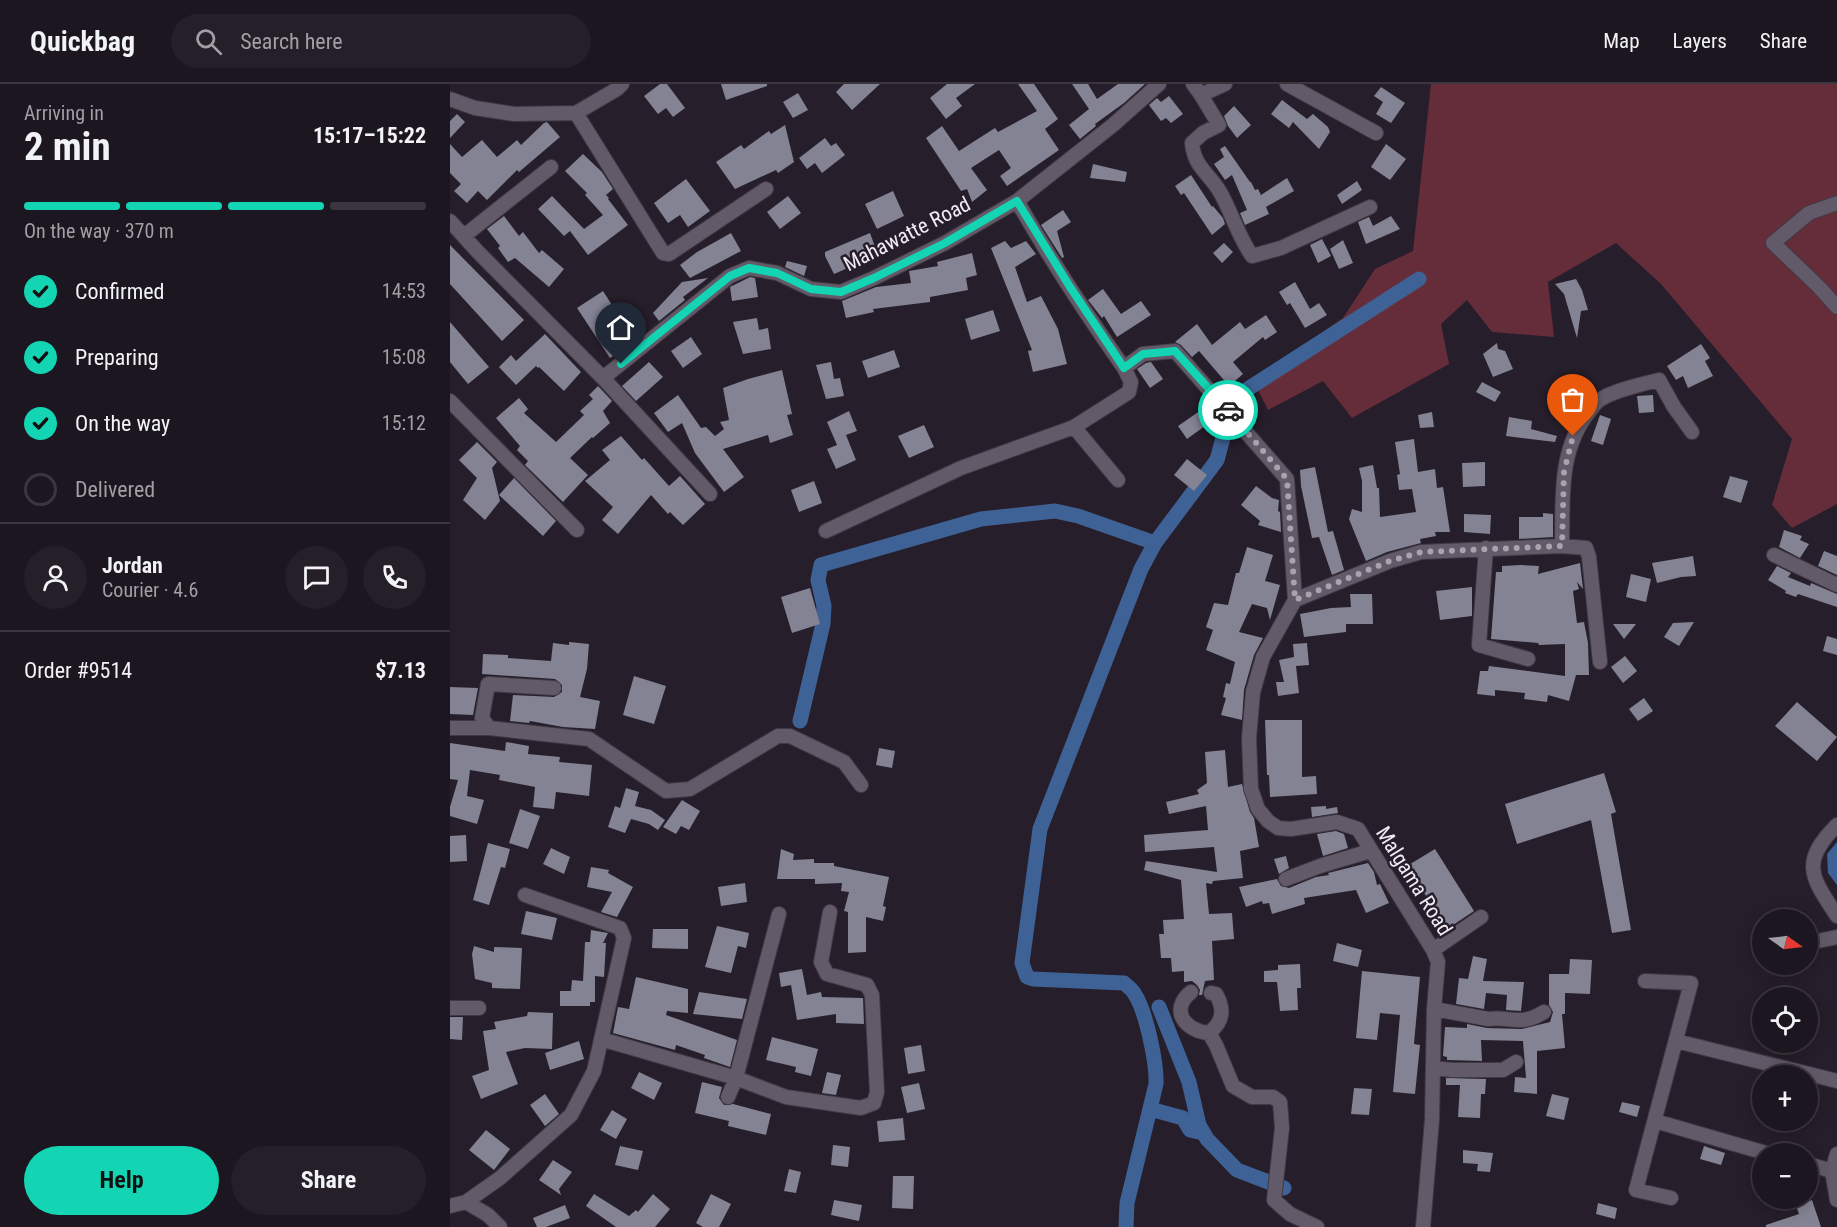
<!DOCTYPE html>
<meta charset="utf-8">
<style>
body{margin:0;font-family:"Roboto Condensed",sans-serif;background:#251f29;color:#f1f3f6;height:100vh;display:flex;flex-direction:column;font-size:22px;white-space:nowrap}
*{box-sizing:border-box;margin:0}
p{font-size:20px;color:#a09fa5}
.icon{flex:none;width:33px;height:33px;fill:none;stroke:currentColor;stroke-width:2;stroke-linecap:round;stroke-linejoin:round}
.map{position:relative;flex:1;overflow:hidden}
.details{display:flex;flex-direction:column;background:#1c1620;width:450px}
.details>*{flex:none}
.needle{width:39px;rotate:104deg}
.buttons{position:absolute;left:1302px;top:825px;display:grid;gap:12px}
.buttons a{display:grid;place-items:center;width:66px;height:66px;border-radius:50%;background:#1c1620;box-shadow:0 3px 15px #0003,0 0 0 2px #3a353e;font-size:30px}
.pin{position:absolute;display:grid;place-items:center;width:51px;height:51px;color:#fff;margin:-62px -26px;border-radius:50% 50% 50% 0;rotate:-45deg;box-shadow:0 0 6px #0007}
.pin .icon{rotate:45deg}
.courier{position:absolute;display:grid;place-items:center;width:60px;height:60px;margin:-30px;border:4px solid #14d5b3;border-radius:50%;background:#fff;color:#222;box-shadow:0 2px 8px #0007}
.summary em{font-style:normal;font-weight:700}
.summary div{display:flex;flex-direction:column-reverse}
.summary{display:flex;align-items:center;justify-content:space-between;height:102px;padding:0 24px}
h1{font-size:39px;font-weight:700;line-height:45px}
.bar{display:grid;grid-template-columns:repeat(4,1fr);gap:9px 6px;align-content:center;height:72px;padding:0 24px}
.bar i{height:8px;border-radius:4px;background:#3a353e}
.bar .on{background:#14d5b3}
.bar p{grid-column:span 4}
.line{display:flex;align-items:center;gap:15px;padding:0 24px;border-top:2px solid #3a353e}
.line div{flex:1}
.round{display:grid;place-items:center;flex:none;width:63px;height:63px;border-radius:32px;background:#251f29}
ol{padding:0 24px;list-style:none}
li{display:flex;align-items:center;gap:18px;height:66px}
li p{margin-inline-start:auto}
li .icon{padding:6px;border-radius:50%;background:#14d5b3;color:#111;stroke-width:4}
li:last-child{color:#a09fa5}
li i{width:33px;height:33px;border:3px solid #3a353e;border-radius:50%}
.primary-button{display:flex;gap:12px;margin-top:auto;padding:12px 24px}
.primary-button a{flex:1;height:69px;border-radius:36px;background:#14d5b3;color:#111;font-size:24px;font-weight:700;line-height:69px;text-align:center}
.primary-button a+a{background:#251f29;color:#f1f3f6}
header{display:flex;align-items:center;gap:36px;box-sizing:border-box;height:84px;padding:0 30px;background:#1c1620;border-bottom:2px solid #3a353e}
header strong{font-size:28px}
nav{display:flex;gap:33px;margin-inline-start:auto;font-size:21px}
.search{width:420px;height:54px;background:#251f29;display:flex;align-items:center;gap:15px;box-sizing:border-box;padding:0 21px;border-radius:33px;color:#a09fa5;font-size:22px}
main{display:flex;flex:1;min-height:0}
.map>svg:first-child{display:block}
.green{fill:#652d39}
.water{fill:#3f6296}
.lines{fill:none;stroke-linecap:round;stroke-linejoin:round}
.canal{stroke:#3f6296;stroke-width:15}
.building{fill:#838394}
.minor-casing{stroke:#413a44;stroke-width:16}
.minor{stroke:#635a69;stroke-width:14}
.done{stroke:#aaa3ad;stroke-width:6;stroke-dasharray:0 10.8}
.route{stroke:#14d5b3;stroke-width:8}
.labels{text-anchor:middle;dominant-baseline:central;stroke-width:5;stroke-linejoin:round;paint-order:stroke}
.street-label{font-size:21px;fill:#f1ebf4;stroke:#261e2a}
</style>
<header>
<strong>Quickbag</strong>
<div class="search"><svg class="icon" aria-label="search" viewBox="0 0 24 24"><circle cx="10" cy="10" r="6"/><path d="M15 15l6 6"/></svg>Search here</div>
<nav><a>Map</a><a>Layers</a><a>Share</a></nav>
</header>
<main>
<section class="details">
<div class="summary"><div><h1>2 min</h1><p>Arriving in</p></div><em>15:17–15:22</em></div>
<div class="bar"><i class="on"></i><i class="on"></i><i class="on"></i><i></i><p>On the way · 370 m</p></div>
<ol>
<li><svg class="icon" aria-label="check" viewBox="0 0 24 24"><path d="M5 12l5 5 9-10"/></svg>Confirmed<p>14:53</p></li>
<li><svg class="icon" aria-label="check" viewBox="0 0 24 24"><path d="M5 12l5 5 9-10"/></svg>Preparing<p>15:08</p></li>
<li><svg class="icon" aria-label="check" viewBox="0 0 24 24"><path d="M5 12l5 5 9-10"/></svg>On the way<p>15:12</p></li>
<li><i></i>Delivered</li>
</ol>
<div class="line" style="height:108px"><a class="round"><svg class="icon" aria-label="person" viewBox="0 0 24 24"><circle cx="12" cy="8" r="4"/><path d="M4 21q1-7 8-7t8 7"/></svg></a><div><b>Jordan</b><p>Courier · 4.6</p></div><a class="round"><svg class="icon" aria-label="chat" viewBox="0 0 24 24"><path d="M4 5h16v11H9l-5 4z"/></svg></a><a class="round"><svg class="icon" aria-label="phone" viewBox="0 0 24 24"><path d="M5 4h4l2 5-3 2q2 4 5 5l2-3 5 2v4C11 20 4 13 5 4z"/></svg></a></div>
<div class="line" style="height:78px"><div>Order #9514</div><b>$7.13</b></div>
<div class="primary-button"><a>Help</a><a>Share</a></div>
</section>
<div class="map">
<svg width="1387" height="1143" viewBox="0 0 1387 1143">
<rect width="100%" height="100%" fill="#261e2a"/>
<path class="green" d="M981,0H1387V420L1342,444L1322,421L1342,355L1211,200L1166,159L1098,198L1104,253L1042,248L1017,216L991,240L999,280L902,334L873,297L818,326L803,296L893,234L925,185L963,167Z"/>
<path class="water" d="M1387,758V801L1378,789L1377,770Z"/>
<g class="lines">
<path class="canal" d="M350,637L373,540L374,522L368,496L371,481L531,435L605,427L628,432L705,459
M709,923L739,998L749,1041L757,1055L787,1086L834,1104
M700,1025L733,1034L740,1046L753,1049
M676,1143L677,1119L706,1000C707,980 696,926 684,909C682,905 677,902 674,899L583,895L577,893L572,879L590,745L691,485L705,459L767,376L774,350L768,324L969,195"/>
</g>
<path class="building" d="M210,0H217L235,24L223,33L216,24L208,30L194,12Z
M271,0H317V2L276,16Z
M394,0H430L402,26L386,8Z
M497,0H525L506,14L512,22L496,35L480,14Z
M568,0H584L608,35L595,45L609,66L557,102L550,92L561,84L549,66L521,84L537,106L522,118L517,105L511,107L476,54L492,42L509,67L545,44L548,48L587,27Z
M622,0H638L647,15L668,0H695L674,19L645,40L646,42L630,55L619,41L639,25Z
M931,3L955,19L941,39L926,30L933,18L924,12Z
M348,9L358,26L343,34L333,18Z
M719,12L733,30L721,39L716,34L711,37L699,21L707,14L711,18Z
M832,16L857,35L863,30L878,43L880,48L869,65L843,38L839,44L821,30Z
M784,22L801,41L787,54L778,42L774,32Z
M7,30L15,38L0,54V37Z
M97,38L110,53L69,88L67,86L37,116L28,107L17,119L4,107L11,100L0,89V60L12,73L32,56L47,73L67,56L71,61L94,39Z
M335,41L344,78L328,89L326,86L285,105L266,78L291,61L294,65L319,47L321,50Z
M375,54L381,62L386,59L395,71L372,89L365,79L357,85L349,74Z
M936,60L956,75L940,96L921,83Z
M775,62L800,98H801L805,106L808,105L811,111L837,94L844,107L816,123L819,130L795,141L790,129L797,126L782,91L775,96L764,80L774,73L770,65Z
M133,70L152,88L163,105L156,111L159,114L158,115L178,141L138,171L120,147L114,152L88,125L102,112L134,145L153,131L135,111L137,109L115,87Z
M643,80L677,88L675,98L640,94Z
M741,91L762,123L763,122L773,134L775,140L762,151L734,109L731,111L725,102Z
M236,95L260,127L238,143L230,131L218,139L204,119Z
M907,97L912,106L892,120L887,111Z
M443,107L454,132L427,145L415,120Z
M338,112L351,129L330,145L317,128Z
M613,126L621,138L607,147L614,173L612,174L591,141Z
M54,132L69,152L73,148L89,169L92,166L114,185L99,203L65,174L58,178L48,164L50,162L37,145Z
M941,132L950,145L916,160L908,138L919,133L923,142Z
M281,149L291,167L240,194L230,181L247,168Z
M420,149L428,171L384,190L375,172V168Z
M872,155L881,172L868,179L860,161Z
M893,156L903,179L889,185L880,165Z
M555,157L561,164L576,157L586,170L565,183L577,218L591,212L608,245L617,280L583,288L578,267L582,266L541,164Z
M774,159L783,168L772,179L763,169Z
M0,161L74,236L52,257L0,200Z
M522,169L527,191L516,194L518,206L480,213V218L423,225L424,228L396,234L392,217L426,203L461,199L459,187L488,182L487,178Z
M337,177L357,182L354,192L335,183Z
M300,193L305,194L308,213L282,217L280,203Z
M258,194L233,213L235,216L209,237L203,229L232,198Z
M1126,195L1132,206L1138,226L1131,227L1127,254L1114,210L1105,200Z
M845,198L860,225L869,219L877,231L855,244L840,219L837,221L829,208Z
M653,205L671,230L691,217L701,231L667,253L654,232L652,234L638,216Z
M153,207L185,257L160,274L127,224Z
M543,226L550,247L521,256L515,235Z
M816,231L827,248L815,256L813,253L783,278L793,290L779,302L749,267L742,273L731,261L725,258L747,240L762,261L790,238L795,245Z
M307,234L309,246L318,244L321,265L293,270L283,238Z
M0,238L39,283L18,300L0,278Z
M95,250L131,288L114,307L89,283L88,284L86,282L66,301L49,283L61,271L66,277Z
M241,253L252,270L233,284L221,267Z
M1047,259L1048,265L1055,267L1063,285L1043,293L1033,270Z
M1251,260L1260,274L1255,277L1263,292L1238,304L1233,292L1226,296L1217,282Z
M444,266L450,283L418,294L412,277Z
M199,278L213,293L186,317L172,302Z
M381,278L384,295L390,294L394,312L376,315L366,281Z
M701,278L713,295L700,304L687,285L696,279Z
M332,286L342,330L337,331L343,351L320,359L318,351L273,365L294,393L274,408L245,369L232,339L218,348L204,329L228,311L251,344L256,343L265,352L274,345L270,338L279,336L273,304L298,295Z
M1032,298L1051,308L1045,318L1026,308Z
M1112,300L1126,315L1113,328L1099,313Z
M148,302L162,317L153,327L160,339L143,354L142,353L120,374L138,391L113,418L75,381L78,377L67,366L70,362L46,334L69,314L78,325L74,329L106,358L134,331L130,327L143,315L139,311Z
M1203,311L1204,328L1189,329L1187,312Z
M757,322L766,334L737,355L728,342Z
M399,327L407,347L396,351L406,376L386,385L377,365L387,361L377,338Z
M982,328L984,343L970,344L968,331Z
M1150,331L1161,335L1153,361L1141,357Z
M1059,333L1082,337L1081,345L1107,352L1105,358L1056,352Z
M474,341L484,363L459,374L448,352Z
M171,352L192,376L194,374L219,402L230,392L255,420L233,441L220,428L218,430L201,411L168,450L152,436L163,423L135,397L160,376L152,366Z
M964,355L968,388L985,385L987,404L993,403L1000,448H985L986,452L970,455L971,459L937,468L916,477L899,435L902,425L912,428V397L909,384L923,381L927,404H929L930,433L966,428L962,405L949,406L947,391L950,390L945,358Z
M27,358L47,378L42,384L50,417L35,436L13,416L27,394L9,376Z
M737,375L757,391L744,407L724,391Z
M1035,378V402L1013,403L1012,379Z
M865,383L878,448L883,447L894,486L882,491L869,453L862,454L851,402L850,386Z
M1280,392L1298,397L1291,419L1273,413Z
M64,394L106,437L93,452L49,411Z
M364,397L372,419L349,428L341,406Z
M806,402L822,414L829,416L828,427L830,428L831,448L808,441L810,437L791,421Z
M1093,429L1103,430V453L1069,455V433H1093Z
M1014,430L1041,431L1040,450L1014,448Z
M1334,446L1352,452L1350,456L1359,460L1350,474L1329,463Z
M797,463L823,471L815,497L830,501L820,536L817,524L802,520L789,548L813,554L804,571L794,606L792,636L771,631L776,614L773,613L776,599L780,600L785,578L756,566L763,546L756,543L764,519L778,521L786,489H789Z
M1374,467L1387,472V491L1368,482Z
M1243,472L1246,492L1231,493L1207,499L1202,479Z
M1130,479L1133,505L1127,498L1129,505L1123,507L1127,539L1134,538L1138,559L1139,591H1126L1119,617L1098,611L1097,618L1074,615L1075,609L1045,606V612L1027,610L1030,587H1038L1039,582L1115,592V560L1089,561L1088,559L1041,555L1046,488H1052V482L1071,481L1089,482L1088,490Z
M1327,482L1341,489L1338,493L1360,502L1361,499L1387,510V523L1348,510L1346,513L1335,509L1336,507L1318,496Z
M1181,490L1201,495L1196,518L1176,513Z
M1022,503V532L990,536L986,507Z
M360,504L370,540L342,549L331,513Z
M900,510H922L923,540H896V548L854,553L850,530L881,524L901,523Z
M1244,538L1229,562L1214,553L1223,539Z
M1163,540H1186L1174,555Z
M1377,552L1387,555V571L1373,567Z
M119,558L139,560L137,585L130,613L150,617L145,645L113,643L80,637L79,639L60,637L63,611L104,613L112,608V601L105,595L32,590L33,570L58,571V574L101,577L103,559L119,561Z
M857,559L859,581L846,582L849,609L828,612L826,598H834L829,576L844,573L843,560Z
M1175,572L1187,587L1173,599L1161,583Z
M184,592L216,602L204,640L173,631Z
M0,603L28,604L23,631L0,630Z
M1194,614L1203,627L1188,637L1179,625Z
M1347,618L1387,653L1367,677L1325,642Z
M815,636H852V693L866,692L867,710L820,713L819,691H817Z
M56,658L79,662L78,670L110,673L109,678L142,681L139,712L106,708L104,725L83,723L85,703L49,696L50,691L20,686L17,712L34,716L27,740L0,732V723L8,696L0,695V659L55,667Z
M429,664L445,667L442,684L426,681Z
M775,666L778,703L792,700L800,728L804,734L809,763L790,767L793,794L763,797L762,800L756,799L759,830L782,829L784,855L762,857L764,896L755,897L752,911H749L750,906L747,901L742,897L734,898V887L722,888L721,874H711L709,850H714L713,836L734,835L731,796L694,786L696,777L767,788L764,763L695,768L694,751L758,746L756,722L719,730L716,718L749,710L747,706L757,699L755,668Z
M1154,689L1166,728L1161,730L1181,846L1162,849L1141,736L1067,760L1055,720Z
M176,704L189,708L185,722L201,726L215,736L208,746L199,740L181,735L175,749L158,743L165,722L170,724Z
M232,716L250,727L239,746L231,742L226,750L213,743Z
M876,722V725L887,723L888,729L862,733L861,723Z
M70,725L90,732L78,765L59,759Z
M886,747L894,750L898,764L873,772L867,750Z
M16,751L17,777L0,778V752Z
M38,759L60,765L55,784L51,783L39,821L23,816Z
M101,764L120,773L114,790L93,780Z
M331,765L344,770L343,776L364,775V779H384V782L439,793L433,822L436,823L433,837L416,833V868L398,869V828L394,827L399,808L391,807L392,799L365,800V795H327Z
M985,765L1024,827L997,845L957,782Z
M836,772L839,784L829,790L824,775Z
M918,779L924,788L927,801L930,800L939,819L916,829L906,806L854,814L855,820L822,830L819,819L813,820L812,817L796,823L789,803L827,795L831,802L839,804L866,793L879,791L878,789Z
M141,783L159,786L158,789L183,803L167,833L151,828L162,808L137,803Z
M295,799L297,818L271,822L268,803Z
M76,827L107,834L102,856L71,850Z
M267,842L299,849L296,864L288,862L281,889L255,883Z
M203,845H238V865L202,864Z
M141,846L158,849L153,859H156L154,893L145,892V918H140V922H110V907H121L122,896L133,897L135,858H140Z
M887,859L912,866L908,883L883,877Z
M24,862L44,868V863L72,864L70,905L42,904V899L25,895L22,870Z
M1023,872L1037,875L1033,897L1074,898L1071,927L1056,926L1057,911L1036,909L1034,925L1006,920L1009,894L1018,895Z
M1120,875L1142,876L1140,910L1115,909V930H1112L1115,964L1087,967V1010L1064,1008L1065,993L1076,994L1073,957L1031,956L1032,977L997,976V973L993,972L995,943L1017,944V940L1037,944L1072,945L1100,938L1103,928L1099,921V890H1119Z
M850,880L851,904H847L848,926L830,927L827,898H814V887L828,886V881Z
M352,885L357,911L371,908L372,913L413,914L414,940L386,939V930L347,936L341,901L331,903L329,889Z
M912,887L970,893L964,960L970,961L965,1010L943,1008L950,931L930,929L927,956L906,954Z
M186,893L238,905V929L217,927L216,931L287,956L280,983L254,974L255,971L226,961L225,966L163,949L168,923L179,925Z
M249,908L297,915L292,935L243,930Z
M78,928L103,929L102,965L75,964L56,968L68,1000L31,1015L22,992L39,986L33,947L46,945L44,938L77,932Z
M0,933H13L12,956L0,955Z
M322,953L368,965L361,992L345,988L346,983L316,976Z
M129,957L134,975L100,986L95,969Z
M471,961L475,987L458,990L454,964Z
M189,988L212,999L204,1016L181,1004Z
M377,988L391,991L386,1011L372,1009Z
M996,994L1036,995L1035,1010H1031L1030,1034L1008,1033L1010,1001H996Z
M252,998L272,1003L269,1014L274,1021L283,1020L321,1030L316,1051L278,1042L279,1037L245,1029Z
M469,999L475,1025L457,1029L451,1003Z
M904,1004L922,1005L919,1031L901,1030Z
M95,1010L109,1030L95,1042L80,1021Z
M1102,1010L1119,1014L1114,1036L1096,1032Z
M1172,1018L1190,1022L1187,1033L1169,1028Z
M162,1026L177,1035L166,1055L150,1046Z
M453,1034L455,1056L429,1058L427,1037Z
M36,1046L60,1065L44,1086L19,1066Z
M383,1061L400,1063L398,1083L381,1081Z
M170,1062L193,1067L188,1086L165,1081Z
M1254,1062L1275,1069L1271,1081L1250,1075Z
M1013,1066L1043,1069L1040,1088L1027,1087L1028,1080L1013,1079Z
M103,1076L122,1088L109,1105L111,1111L89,1096Z
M339,1085L351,1088L346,1109L334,1107Z
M443,1092H464L463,1125L442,1124Z
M144,1110L179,1132L186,1126L188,1128L203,1110L220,1125L205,1143H166L136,1122Z
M261,1110L281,1120L269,1143H253L246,1139Z
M384,1116L412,1121L409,1137L381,1131Z
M1362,1116L1371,1143H1316V1141L1349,1130L1346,1122Z
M1148,1119L1167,1124L1165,1135L1146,1130Z
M115,1121L120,1134L96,1143H87L83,1134Z"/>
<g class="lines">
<defs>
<path id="minor" d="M743,0L751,11L775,0
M837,0L926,49
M751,11L769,41L753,49L742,59C744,83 759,89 770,108C782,129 788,152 802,172L831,164L920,123
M0,15L25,24L64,30L126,29L167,5L172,0
M126,29L213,169L219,170L316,105
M567,117C600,175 636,230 674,284L693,270L725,267L837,395L845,516
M1387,119L1359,129L1323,159L1369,203L1387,223
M0,137L28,168L153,294L280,192L299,184L327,189L361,205L391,208L424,194L495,159L567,117L663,41L709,0
M14,152L101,83
M153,294L260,410
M0,317L127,446
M624,343L668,396
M376,447L511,384L624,343L679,308L681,298L674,284
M1112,462L1136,464L1139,473L1150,578
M1036,464L1029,561L1078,575
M1324,471L1387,501
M0,644H39L139,655L216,707L240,705L328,652H340L394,678L411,701
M39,644L32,634L38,600L104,604
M1387,741C1349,779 1362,794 1387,832
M836,795L870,782L920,767
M1358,859L1387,853
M983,866L1031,833
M1195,897L1241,899L1186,1106L1221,1114
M741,908C719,926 735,947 759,949
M761,909L766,910C775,926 773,938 759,949L766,961L783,1002L802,1013H823L830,1018L832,1044L824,1116L840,1130L867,1143
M0,924H29
M984,925L1038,935C1062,932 1070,943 1094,928
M151,955L286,994L336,1013L411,1024L424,1019L427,1008L422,911L417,901L377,890L371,878L380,828
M1226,957L1387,997
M983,984L1002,986H1053L1066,978
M278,1013L286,994L329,830
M1205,1037L1319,1070
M1387,1070L1382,1087L1387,1116
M1358,1080L1382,1087
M16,1118L50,1094L121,1031L144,987L174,854L170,844L75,811
M0,1122L16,1118L38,1131L50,1143
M973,1143L982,1036L984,925L988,878L983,866L908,745L887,738L841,745L828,744L818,737L808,725L801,705L799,654L803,608L813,573L845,516L940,477L971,468L1112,462C1113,416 1108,366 1139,328C1142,325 1144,320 1148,317C1161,307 1192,300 1209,296L1224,323L1242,348"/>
</defs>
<use href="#minor" class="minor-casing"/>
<use href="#minor" class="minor"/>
</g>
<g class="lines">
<path class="done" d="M778,326L837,395L845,516L940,477L971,468L1112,462L1114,388L1123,352"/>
<path class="route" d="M171,280L280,192L299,184L327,189L361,205L391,208L424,194L495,159L567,117L620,203L674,284L693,270L725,267L778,326"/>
</g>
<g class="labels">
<g class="street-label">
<text transform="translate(457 150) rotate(-27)">Mahawatte Road</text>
<text transform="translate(964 797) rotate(58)">Malgama Road</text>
</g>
</g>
</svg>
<div class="buttons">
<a><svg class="needle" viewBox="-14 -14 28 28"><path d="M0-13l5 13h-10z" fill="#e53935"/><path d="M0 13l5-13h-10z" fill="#a09fa5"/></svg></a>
<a><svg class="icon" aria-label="locate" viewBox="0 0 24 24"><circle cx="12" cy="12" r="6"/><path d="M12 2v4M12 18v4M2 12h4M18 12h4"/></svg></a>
<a>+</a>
<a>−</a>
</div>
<div class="pin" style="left:1123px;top:352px;background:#ea580c"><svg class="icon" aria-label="bag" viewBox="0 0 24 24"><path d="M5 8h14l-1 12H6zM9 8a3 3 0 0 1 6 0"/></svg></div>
<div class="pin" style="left:171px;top:280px;background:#1f2937"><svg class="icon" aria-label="home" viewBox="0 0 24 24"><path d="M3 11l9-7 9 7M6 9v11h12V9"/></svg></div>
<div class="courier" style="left:778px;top:326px"><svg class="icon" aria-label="car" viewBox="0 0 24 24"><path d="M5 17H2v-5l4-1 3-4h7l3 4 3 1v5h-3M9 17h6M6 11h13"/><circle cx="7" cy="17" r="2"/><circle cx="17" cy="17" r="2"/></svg></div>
</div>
</main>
